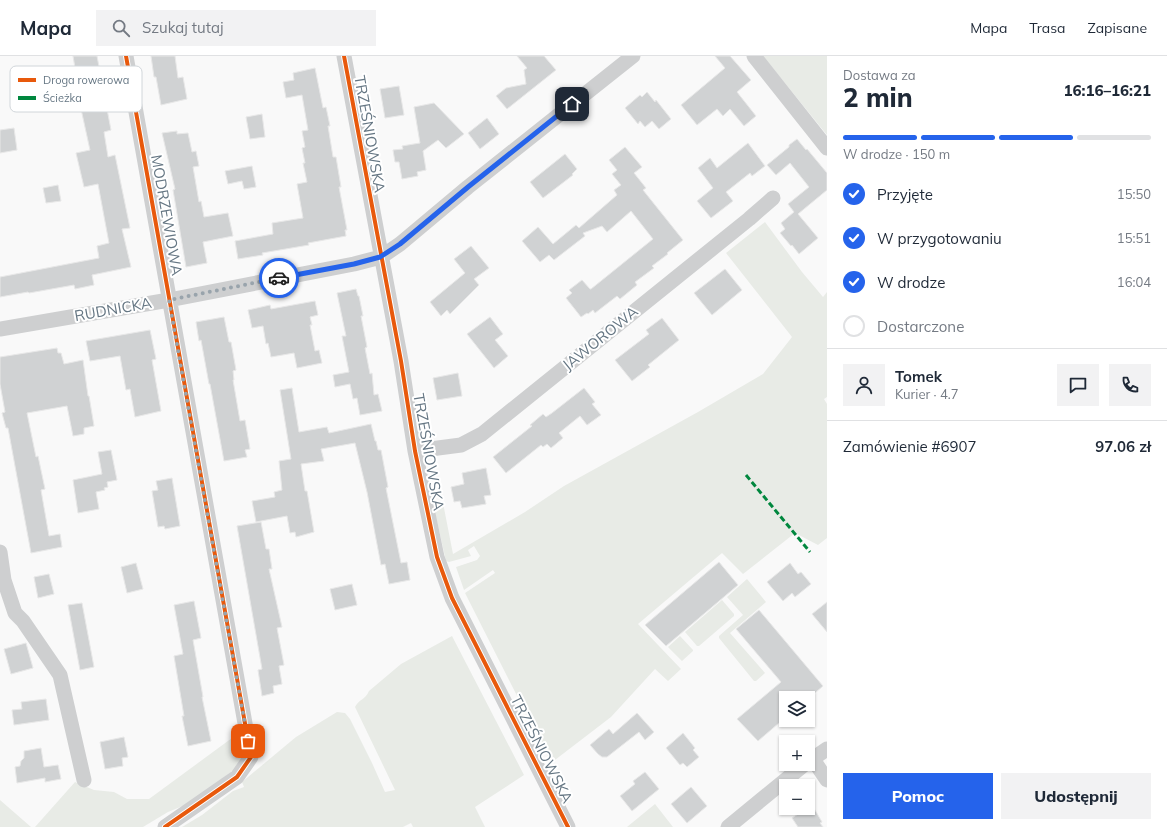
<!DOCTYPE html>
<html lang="pl">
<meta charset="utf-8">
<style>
body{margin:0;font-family:Mulish,sans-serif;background:#f2f2f3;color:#1f2937;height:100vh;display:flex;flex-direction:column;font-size:15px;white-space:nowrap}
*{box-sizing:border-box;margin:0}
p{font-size:13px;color:#747a83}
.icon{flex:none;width:22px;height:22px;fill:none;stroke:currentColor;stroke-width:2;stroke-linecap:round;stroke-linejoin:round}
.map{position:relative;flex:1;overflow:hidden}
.drawer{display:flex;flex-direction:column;background:#fff;width:340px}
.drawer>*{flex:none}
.controls{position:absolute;left:779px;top:635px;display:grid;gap:8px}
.controls a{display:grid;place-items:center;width:36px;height:36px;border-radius:0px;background:#fff;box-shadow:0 1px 3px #0004;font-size:20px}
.pin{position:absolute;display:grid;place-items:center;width:34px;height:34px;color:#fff;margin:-17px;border-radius:8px;box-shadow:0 2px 6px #0006}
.courier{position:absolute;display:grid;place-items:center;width:40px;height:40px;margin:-20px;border:3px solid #2563eb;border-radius:50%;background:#fff;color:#222;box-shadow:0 1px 5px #0007}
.head em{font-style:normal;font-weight:800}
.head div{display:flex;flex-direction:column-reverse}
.head{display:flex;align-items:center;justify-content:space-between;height:68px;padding:0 16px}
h1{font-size:26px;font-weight:800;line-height:30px}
.bar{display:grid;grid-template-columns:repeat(4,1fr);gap:6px 4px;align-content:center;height:48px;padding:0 16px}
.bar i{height:5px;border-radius:3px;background:#e0e1e3}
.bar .selected{background:#2563eb}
.bar p{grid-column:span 4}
.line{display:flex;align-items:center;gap:10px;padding:0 16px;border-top:1px solid #e0e1e3}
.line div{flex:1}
.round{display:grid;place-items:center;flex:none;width:42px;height:42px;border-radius:0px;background:#f2f2f3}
ol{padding:0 16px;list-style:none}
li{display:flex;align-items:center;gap:12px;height:44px}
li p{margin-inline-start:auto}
li .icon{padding:4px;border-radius:50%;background:#2563eb;color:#fff;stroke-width:4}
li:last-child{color:#747a83}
li i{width:22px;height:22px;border:2px solid #e0e1e3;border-radius:50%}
.button{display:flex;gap:8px;margin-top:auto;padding:8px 16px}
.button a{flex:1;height:46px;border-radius:0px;background:#2563eb;color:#fff;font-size:16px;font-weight:800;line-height:46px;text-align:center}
.button a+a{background:#f2f2f3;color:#1f2937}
header{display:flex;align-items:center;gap:24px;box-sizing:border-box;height:56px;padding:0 20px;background:#fff;border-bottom:1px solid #e0e1e3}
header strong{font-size:19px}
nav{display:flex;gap:22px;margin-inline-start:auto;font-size:14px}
.search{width:280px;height:36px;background:#f2f2f3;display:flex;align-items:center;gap:10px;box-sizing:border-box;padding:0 14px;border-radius:0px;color:#747a83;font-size:15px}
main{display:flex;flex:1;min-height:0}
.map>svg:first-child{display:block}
.green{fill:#e8ebe6}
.building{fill:#d0d2d3;stroke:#e8e8e8}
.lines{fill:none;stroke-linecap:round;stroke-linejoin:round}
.street{stroke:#cecfd0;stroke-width:15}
.quiet{stroke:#00873e;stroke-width:3;stroke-dasharray:6 3;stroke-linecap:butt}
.cycleway-casing{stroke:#fff;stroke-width:6}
.cycleway{stroke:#e8590c;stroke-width:4}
.done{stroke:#99a4ac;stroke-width:4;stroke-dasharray:0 7.2}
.route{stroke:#2563eb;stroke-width:5}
.labels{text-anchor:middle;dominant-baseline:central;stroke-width:4;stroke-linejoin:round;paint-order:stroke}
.street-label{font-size:15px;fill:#657683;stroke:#fff}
.key{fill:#fff;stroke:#d1d6da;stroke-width:1}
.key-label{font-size:11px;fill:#657683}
</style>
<header>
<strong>Mapa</strong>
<div class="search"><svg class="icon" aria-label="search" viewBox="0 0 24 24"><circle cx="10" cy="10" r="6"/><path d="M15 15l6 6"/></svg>Szukaj tutaj</div>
<nav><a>Mapa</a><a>Trasa</a><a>Zapisane</a></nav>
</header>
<main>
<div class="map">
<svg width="827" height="771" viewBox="0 0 827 771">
<rect width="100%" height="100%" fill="#f9f9f9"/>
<path class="green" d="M763,0H827V79Z
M765,166L802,216L823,241L827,236V341L824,343L827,348V482L818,489L795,477L743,518L722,497L638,568L681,613L668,625L655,613L611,661L551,707L465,537L495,517L493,514L464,534L456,511L477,504L480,500L474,490L468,494L471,500L449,506L446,505L434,452L436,449L443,447L453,498L525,456L564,430L698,356L763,318L792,281L726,197Z
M747,523L766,546L730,577L765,617L756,625H754L719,582V580L743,559L727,541Z
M722,544L734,558V560L699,590H697L685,576Z
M452,580L524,719L475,751L485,771H413L411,767L403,771H182L202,759L233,735L244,731L242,726L296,681L337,656L345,657L350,663L372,707L385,736L395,734L355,651C359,643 365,644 369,635L401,608Z
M680,580L693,594V595L682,605L668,591Z
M238,676L242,687L245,698L235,713L190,747L168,756L143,771H35L75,726L94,734L114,736L127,743H149L232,682L234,677Z
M0,744L31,771H0Z
M655,748L673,771H627Z"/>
<path class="building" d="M73,0H97L111,74L104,76L108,101L115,99L130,172L122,173L131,211L92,219L94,229L75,233L74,229L29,237L28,236L0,241V221L99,202L97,190L109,187L98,128L84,131L76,97L90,94L76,30H78Z
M151,0H175L178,22L183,21L187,43L161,49L156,21H154Z
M517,0H544L556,14L507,53L496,40L506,32L526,28L524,14L527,12Z
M715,0H730L751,24L737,36L756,60L744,70L730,53L723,60L717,53L697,69L681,49L725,12Z
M315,12L323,52L326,51L330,70H328L333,101H336L341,131H339L347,174H345L346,180L308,187L309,189L262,197L263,199L238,203L235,185L273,178L272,167L303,162L297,128L307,126L303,107H305L302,92L305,91L302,75L308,74L302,39L286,42L283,26L294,24L293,17Z
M399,30L404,59L385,62L380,33Z
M647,36L655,46L656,44L671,63L659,73L652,65L645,71L640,65L638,68L625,52L640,39L642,41Z
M434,47L464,78L446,92L438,84L423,95L426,114L417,116L418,120L402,123L399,106H395L393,94L403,93L402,90L420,87L414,51Z
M262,58L265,81L250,83L246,61Z
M487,62L499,78L480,93L468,77Z
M14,72L17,94L0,97V74Z
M177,75V78L188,77L192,96L196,95L199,110L193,111L199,146L201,145L204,161L228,157L233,180L203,186L207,207L186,211L173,134L175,133L162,77Z
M797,83L806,94L807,93L827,117V134L798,158L818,182L799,198L792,189L791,190L780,177L785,173L781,167L794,156L788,148L809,131L790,107L776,119L767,109L789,91V89Z
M748,87L765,110L752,120L750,117L726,136L733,145L711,162L697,145L713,132L698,112L710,102L717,112Z
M625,91L642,111L634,117L646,132L643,134L683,184L667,197L668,198L652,210L654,212L635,226L637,229L620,243L617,240L595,257L593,254L588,258L587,257L581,261L566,242L572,237L569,234L582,224L590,233H591L653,183L631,155L607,176L602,170L583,177L585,180L554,204L549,199L540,206L522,185L538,171L553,188L576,169L579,172L617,139L614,134L621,129L612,118L617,114L609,104Z
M565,98L577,113L572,118L573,119L543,142L530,126Z
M252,110L256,131L244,133L242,125L228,128L225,115Z
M58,129L61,145L46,147L43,132Z
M471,190L489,212L474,223L479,229L450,258L447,254L441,260L430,246L465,217L454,203Z
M725,213L742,234L712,259L694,237Z
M356,233L358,240H359L363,260H361L367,291L365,292L370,318L372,317L374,339L378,338L382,355L360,359L357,342L353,343L350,328L335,331L333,319L349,316L342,280H346L337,237Z
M315,245L318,259L310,261L312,269H310L315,295L319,294L322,307L297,312L294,297L271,301L268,287L266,288L263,270L252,272L248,254L270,249L271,253Z
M224,261L229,286H231L236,314L233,315L234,324H233L240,365L245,364L250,393L245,394L247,401L224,405L210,328H209L201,284L199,285L196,266Z
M490,261L503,278L495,284L508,300L494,312L467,278Z
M662,262L679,284L648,309L650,311L632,325L615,304L649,278L646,274Z
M150,274L156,303L152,304L161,355L135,361L130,333L126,334L120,300L90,305L86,285Z
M57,292L58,297H61L64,308L83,304L88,340H89L94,370L84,372V378L73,380L67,350L27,357L36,401L38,400L45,433L41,434L49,480L60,478L62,491L31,497L8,372H6L2,357L5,356L0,328V301Z
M458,317L462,340L437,344L433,322Z
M292,332L299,376L327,371L329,377L371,368L375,385H376L378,394H381L388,431L386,432L401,507L407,506L410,524L389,528L385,508L381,509L367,436L355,387L321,393L324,405L301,408L305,435H307L314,476L296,481L295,476L290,477L287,460L256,466L252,445L275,441L274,436L282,434L279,405L291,403L280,334Z
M584,332L595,346L592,348L601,359L587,369L580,360L559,377L563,382L551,392L547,388L543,391L541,389L506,417L493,401L532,370L530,369L543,358L546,361L552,357Z
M111,394L117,424L107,426L108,431L104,432L105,434L96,436L99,453L78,457L73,424L102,418L98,396Z
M486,412L491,439L484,440L486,448L462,452L460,445L454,446L451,431L464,428L462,417Z
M172,422L180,470L165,473L164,470L158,471L152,435L158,434L156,425Z
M261,466L266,493H269L272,513H269L282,571L277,572L284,609L279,610L282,628L273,630L274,637L262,640L258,614L262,613L237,470Z
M719,506L738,529L666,590L645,569Z
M136,507L143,533L127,537L121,511Z
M790,507L798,518L801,516L811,528L795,541L792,537L783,545L767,526Z
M49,518L54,538L38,542L34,521Z
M352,528L357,549L335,554L330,533Z
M194,545L201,582L193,584L203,641H202L211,685L188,690L182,660H184L174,600L183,598L174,549Z
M827,546V576L812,558Z
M82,547L94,611L80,614L68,549Z
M759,554L823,630L808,643L786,642V661L758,685L737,663L781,626L736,573Z
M26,587L33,612L11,618L4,593Z
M46,643L49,664L14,669L12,654L22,653L21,646Z
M637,657L654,676L645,684L639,676L607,701H602L598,698L590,689L609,673L613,678Z
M683,677L695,692L693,694L699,701L687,711L683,707L680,709L666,692Z
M124,681L128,701L122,702L123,710L105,713L100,686Z
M41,692L44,711L58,709L61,723L45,726V722L17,727L15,711L20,710L21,705L24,702V695Z
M645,716L659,733L632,755L620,740L635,728L633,725Z
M691,731L707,750L687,767L671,748Z
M812,749L822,766L820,767L823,771H798L792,762L798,758L799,752L806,753Z"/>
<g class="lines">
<path class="street" d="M126,0L251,701L237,721L165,771
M344,0L401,305L415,395L437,501L452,542L568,771
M754,0L827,92
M0,273L169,244L354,208L381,201L400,188L468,131L633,0
M415,395L461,389L482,378L749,163L773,142
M0,496L4,524L15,557L23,565L60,619L84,724
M812,702L827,724
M808,706L827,693
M728,771L805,708"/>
<path class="quiet" d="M746,419L810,496"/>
<defs>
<path id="cycleway" d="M126,0L251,701L237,721L165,771
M344,0L401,305L415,395L437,501L452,542L568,771"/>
</defs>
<use href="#cycleway" class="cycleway-casing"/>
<use href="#cycleway" class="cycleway"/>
</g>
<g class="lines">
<path class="done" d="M248,685L169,244L279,222"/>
<path class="route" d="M279,222L354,208L380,201L400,188L468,131L572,48"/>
</g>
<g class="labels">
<g class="street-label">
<text transform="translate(370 78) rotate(80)">TRZEŚNIOWSKA</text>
<text transform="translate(167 159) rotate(80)">MODRZEWIOWA</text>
<text transform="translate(113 253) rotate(-10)">RUDNICKA</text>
<text transform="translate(600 282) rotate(-39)">JAWOROWA</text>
<text transform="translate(429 396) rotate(80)">TRZEŚNIOWSKA</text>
<text transform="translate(542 693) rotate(63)">TRZEŚNIOWSKA</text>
</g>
</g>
<rect x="10" y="10" width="132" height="46" rx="6" class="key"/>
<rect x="18" y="22" width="18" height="4" fill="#e8590c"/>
<rect x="18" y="40" width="18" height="4" fill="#00873e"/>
<g class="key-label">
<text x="43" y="28">Droga rowerowa</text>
<text x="43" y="46">Ścieżka</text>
</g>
</svg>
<div class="controls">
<a><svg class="icon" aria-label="layers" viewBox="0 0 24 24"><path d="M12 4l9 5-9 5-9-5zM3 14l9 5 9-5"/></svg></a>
<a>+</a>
<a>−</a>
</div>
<div class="pin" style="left:248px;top:685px;background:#ea580c"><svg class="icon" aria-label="bag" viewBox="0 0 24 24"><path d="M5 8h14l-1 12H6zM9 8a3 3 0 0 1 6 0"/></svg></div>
<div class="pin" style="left:572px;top:48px;background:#1f2937"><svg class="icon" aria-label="home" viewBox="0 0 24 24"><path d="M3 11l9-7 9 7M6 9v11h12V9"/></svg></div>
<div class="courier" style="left:279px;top:222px"><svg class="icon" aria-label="car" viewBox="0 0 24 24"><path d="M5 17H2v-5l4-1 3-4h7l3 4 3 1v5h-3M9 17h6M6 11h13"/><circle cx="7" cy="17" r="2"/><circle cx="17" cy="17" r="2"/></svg></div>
</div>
<section class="drawer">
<div class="head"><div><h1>2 min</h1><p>Dostawa za</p></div><em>16:16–16:21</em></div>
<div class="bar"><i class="selected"></i><i class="selected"></i><i class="selected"></i><i></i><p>W drodze · 150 m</p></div>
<ol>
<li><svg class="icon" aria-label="check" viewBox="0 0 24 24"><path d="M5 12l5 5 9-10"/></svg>Przyjęte<p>15:50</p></li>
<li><svg class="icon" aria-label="check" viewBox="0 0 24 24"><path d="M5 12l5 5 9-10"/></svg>W przygotowaniu<p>15:51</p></li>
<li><svg class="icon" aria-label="check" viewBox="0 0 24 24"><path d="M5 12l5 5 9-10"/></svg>W drodze<p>16:04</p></li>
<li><i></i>Dostarczone</li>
</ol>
<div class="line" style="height:72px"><a class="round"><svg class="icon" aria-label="person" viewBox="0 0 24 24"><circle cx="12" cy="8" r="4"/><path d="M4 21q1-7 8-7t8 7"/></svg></a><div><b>Tomek</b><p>Kurier · 4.7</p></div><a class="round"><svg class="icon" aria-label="chat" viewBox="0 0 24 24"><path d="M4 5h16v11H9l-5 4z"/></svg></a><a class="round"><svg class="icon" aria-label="phone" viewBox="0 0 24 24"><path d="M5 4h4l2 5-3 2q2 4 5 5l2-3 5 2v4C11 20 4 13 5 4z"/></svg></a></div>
<div class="line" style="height:52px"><div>Zamówienie #6907</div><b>97.06 zł</b></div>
<div class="button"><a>Pomoc</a><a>Udostępnij</a></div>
</section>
</main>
